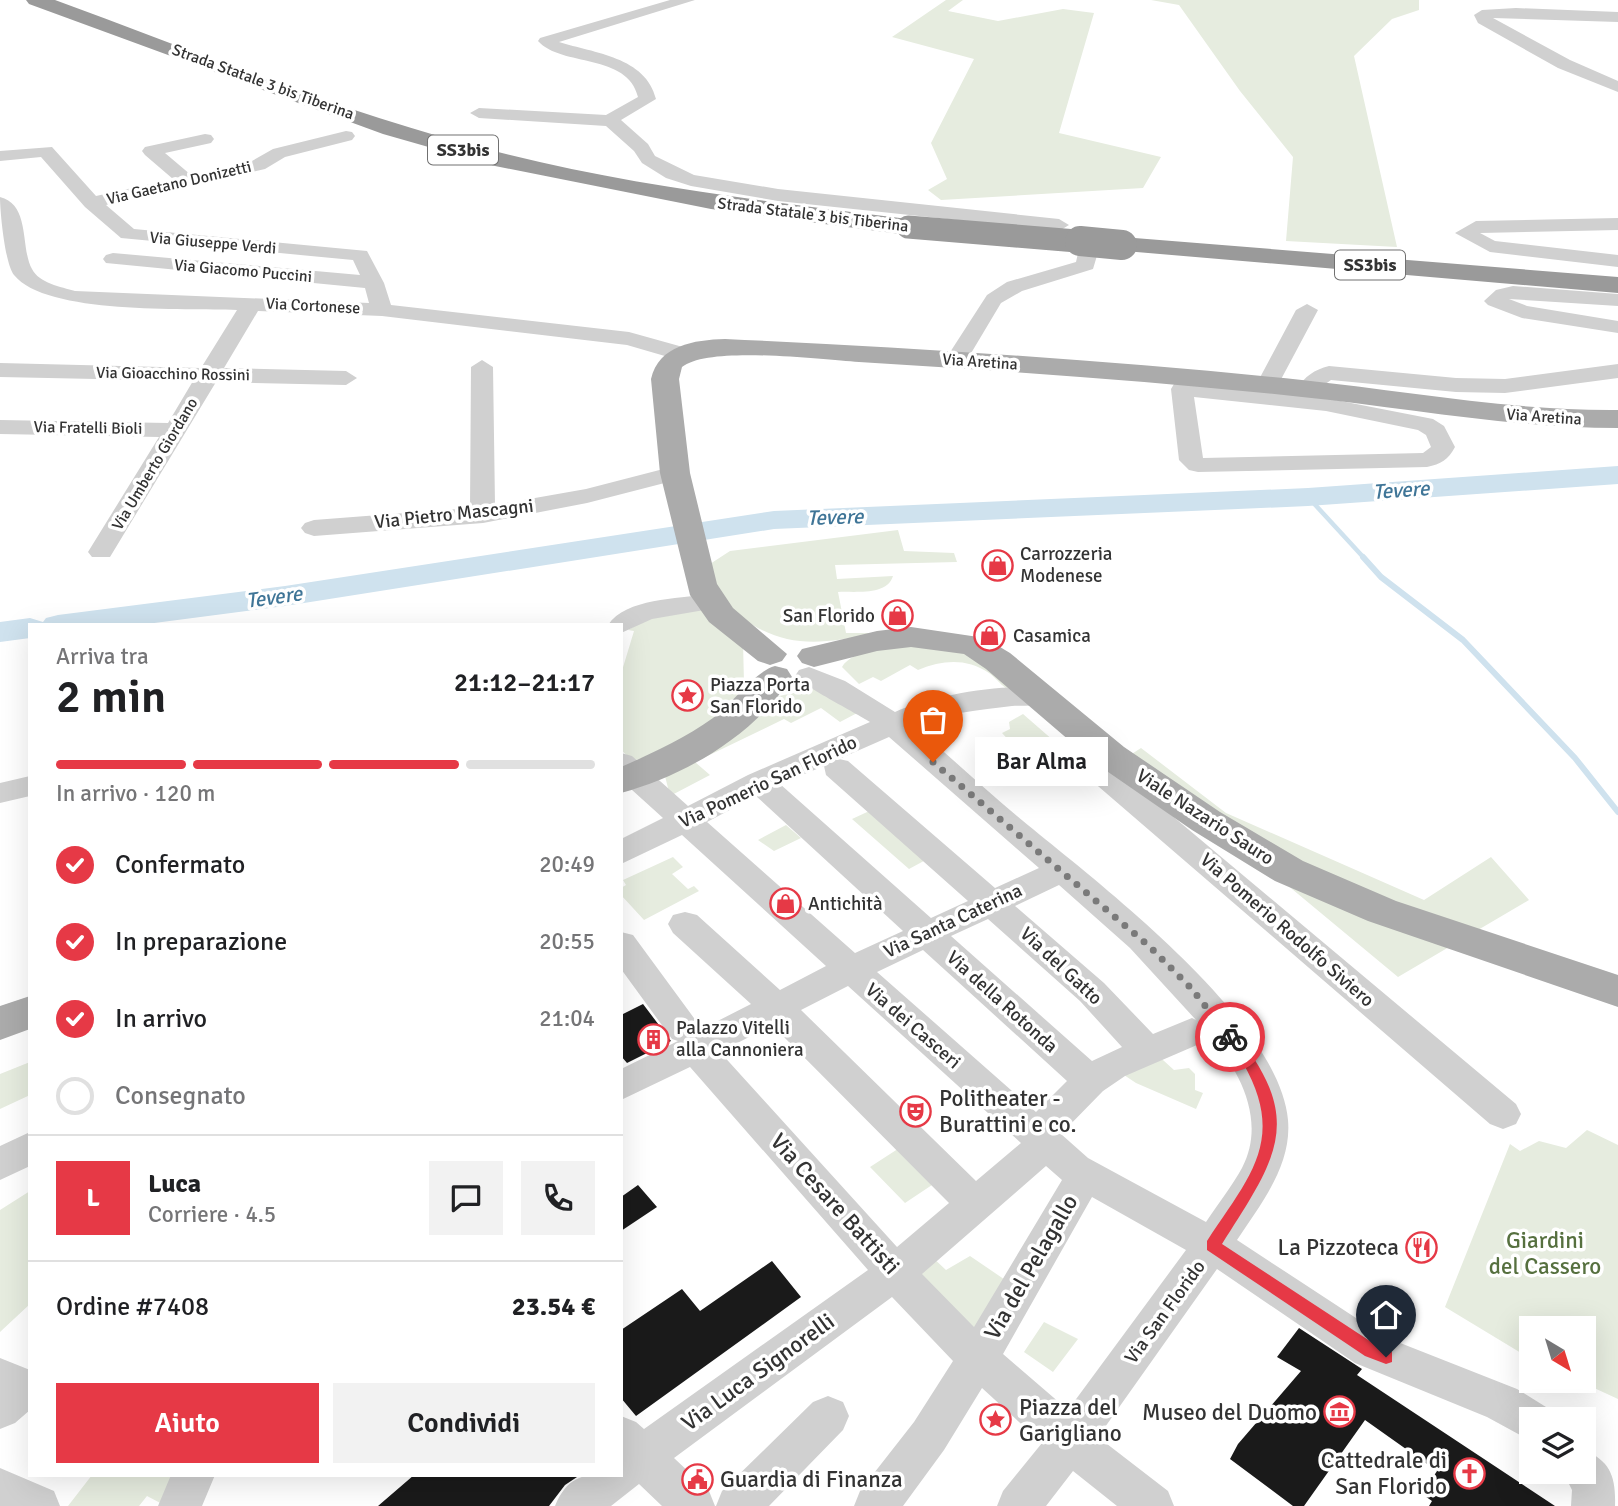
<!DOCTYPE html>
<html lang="it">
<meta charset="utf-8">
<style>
body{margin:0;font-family:Signika,sans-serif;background:#f2f2f2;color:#202124;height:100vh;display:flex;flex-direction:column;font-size:26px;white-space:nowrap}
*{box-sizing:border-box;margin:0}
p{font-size:23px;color:#757577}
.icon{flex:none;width:38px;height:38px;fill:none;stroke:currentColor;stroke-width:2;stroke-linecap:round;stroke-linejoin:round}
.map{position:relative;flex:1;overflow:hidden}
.panel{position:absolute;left:28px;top:623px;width:595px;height:854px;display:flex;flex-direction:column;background:#fff;border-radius:0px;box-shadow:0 7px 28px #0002}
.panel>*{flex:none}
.needle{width:46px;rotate:142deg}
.fabs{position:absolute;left:1519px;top:1316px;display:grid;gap:14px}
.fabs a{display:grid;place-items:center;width:77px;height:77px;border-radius:0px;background:#fff;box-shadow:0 7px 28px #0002;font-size:35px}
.pin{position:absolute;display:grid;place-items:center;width:60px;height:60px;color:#fff;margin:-72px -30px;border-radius:50% 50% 50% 0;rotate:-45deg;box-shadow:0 0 7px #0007}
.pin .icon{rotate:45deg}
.courier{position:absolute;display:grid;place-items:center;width:70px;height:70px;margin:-35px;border:5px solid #e63946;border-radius:50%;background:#fff;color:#222;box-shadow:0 2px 9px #0007}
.bubble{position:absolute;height:49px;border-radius:0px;background:#fff;box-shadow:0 7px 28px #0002;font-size:23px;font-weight:600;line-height:49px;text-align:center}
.overview em{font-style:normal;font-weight:600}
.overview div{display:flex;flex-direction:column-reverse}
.overview{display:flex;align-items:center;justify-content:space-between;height:119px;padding:0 28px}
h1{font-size:46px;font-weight:600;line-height:52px}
.bar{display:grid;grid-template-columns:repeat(4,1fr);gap:10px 7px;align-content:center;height:84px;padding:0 28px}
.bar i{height:9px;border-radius:5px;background:#e0e0e0}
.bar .active{background:#e63946}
.bar p{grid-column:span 4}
.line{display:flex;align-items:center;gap:18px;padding:0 28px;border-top:2px solid #e0e0e0}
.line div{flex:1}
.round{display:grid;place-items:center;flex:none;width:74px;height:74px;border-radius:0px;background:#f2f2f2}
ol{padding:0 28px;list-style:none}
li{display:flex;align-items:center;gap:21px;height:77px}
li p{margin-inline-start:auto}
li .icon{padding:7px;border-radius:50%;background:#e63946;color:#fff;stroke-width:4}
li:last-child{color:#757577}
li i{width:38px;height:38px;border:4px solid #e0e0e0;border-radius:50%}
.cta{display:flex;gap:14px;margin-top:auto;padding:14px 28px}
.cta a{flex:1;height:80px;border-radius:0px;background:#e63946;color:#fff;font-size:28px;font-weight:600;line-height:80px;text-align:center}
.cta a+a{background:#f2f2f2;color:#202124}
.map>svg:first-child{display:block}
.green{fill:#e6ecdf}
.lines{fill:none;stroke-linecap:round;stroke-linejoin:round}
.stream-far1{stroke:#cfe2ee;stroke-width:4.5}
.stream{stroke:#cfe2ee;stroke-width:6}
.river{fill:#cfe2ee;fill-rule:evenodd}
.building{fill:#1a1a1a}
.minor{fill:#d0d0d0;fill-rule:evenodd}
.major{fill:#ababab;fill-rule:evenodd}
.highway{fill:#9a9a9a;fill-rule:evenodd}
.highway-bridge-far1{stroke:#9a9a9a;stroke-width:23}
.highway-bridge{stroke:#9a9a9a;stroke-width:30}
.route{fill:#e63946}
.done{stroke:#7a7a7a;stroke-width:7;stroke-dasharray:0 12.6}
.labels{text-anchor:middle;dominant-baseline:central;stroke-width:7;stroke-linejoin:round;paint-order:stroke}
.far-street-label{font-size:16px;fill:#333;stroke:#fff}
.shield{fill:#fff;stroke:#707070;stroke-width:2}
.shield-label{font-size:18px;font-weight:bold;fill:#333}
.street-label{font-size:19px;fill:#333;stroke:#fff}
.poi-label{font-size:19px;fill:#333;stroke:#fff;text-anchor:start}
.water-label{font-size:21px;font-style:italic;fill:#3f7597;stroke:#fff}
.near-poi-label{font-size:23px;fill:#333;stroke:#fff;text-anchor:start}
.near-street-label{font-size:23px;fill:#333;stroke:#fff}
.near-park-label{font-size:23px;fill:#56703f;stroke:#fff}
</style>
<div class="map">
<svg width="1618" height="1506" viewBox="0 0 1618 1506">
<rect width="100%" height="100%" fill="#fff"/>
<path class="green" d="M946,0H963L948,11L998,21L1063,9L1094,13L1059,133L1161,157L1143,188L941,200L928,190L947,179L931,143L974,59L892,37Z
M1151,0H1419V10L1392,19L1354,56L1397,247L1286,241L1293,157L1240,91L1179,5Z
M898,530L904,551L954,553L957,562L835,565L837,579L893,576C887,596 855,591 838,592L846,633H872C807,649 769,646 718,598L710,564L730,551Z
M705,608L743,642L744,683L734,702L685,744L633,761L621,750V674L634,631L628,630L647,619Z
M915,642L964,650L1016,692C1002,689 1000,681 989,673C966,658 943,660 918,670L910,665L881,681L873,677L859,684L842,667C852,649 896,645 915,642Z
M817,688L859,712L840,722L821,708L791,723L784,719L695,762L710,775L670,796L665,776L779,696Z
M1023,714L1054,741L1024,757L1002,733L1010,729L1009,722Z
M1141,748L1226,813L1424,900L1491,857L1529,900L1398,977L1240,846L1124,759Z
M878,807L933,856L909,869L852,819Z
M786,825L801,838L774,851L758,840Z
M673,857L683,867L672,874L688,889L694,886L699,891L644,920L621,895V888L626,885L623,880Z
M1153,1051L1174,1070L1189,1068L1195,1074V1090L1203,1093L1196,1109L1136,1083L1115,1069Z
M30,1062V1095L0,1109V1074Z
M1587,1130L1618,1145V1399L1579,1381H1584V1328H1531V1359L1445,1307L1510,1144L1520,1151L1539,1141L1566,1148Z
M907,1143L941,1179L905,1203L870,1167Z
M30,1191V1304L0,1332V1210Z
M930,1255L946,1270L970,1256L1017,1288L980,1347L908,1273Z
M1044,1322L1078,1339L1053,1372L1024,1352Z
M92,1475H180L166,1506L147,1496L139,1506H68Z"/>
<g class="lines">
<path class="stream-far1" d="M1308,497L1365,559"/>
<path class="stream" d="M1363,557L1381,577L1463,640L1575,758L1618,812"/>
<path class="river" d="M1618,466V484L1308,506L774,529L285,606L139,625H30V638L0,642V622L30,618L43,622L46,618L58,615L285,586L774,511L1308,488Z"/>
</g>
<path class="building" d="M643,1004L671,1041L627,1063L621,1056V1015Z
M638,1185L657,1207L621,1231V1197Z
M772,1261L801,1297L636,1416L621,1398V1330L682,1289L700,1311Z
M1299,1328L1362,1369L1357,1375L1555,1506H1429L1432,1501L1422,1494L1437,1471L1365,1420L1304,1506H1293L1230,1459L1238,1444L1301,1371L1277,1357Z
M414,1475H580L565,1485L549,1506H378Z"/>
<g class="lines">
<path class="minor" d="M670,0H695L559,42C594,53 646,57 656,99L621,120L648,144L655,156L694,175L778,189L1059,219L1069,225L1059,231L778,201L691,186L666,178L642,163L634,151L606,126L479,118L470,113L479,108L606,115L638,97C628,53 561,67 538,41L540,38Z
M1516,8L1618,12V22L1493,18L1570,60L1618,81V92L1558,68L1478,23L1474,15L1482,10Z
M346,131L352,132L355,136L352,140L285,157L265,169L106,205L134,229L367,251L384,283L391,305L629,332L690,349L693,354L682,361L627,345L382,316L258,311L224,368L346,371L357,378L346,385L216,382L110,557H92L88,552L159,437L0,434V420L168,423L193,381L0,377V363L201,368L237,310C186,308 46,315 14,275C5,264 0,212 0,197C31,205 20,248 32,269C39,283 61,287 75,291L369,303L365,288L106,263L103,259L106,255L113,253L360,275L353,260L121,238L85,207L41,157L0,161V151L52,147L96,196L173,179L145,155L142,151L145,147L205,134L211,135L214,139L211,143L165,153L191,175L252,161L273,149Z
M1618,218V230L1480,233L1495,241L1618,255V267L1490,252L1455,233L1476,221Z
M1089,243L1099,249L1093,269L1022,291L1001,303L964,365H948L945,360L987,295L1007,282L1076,262L1079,249Z
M1513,286L1618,294V306L1509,299L1527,306L1618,321V333L1522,318L1488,305L1484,301L1496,290Z
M1307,304L1318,310L1278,385L1269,391L1304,395L1297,389C1305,376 1314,370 1329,366L1456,378L1505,379L1618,364V378L1505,393L1456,392L1331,380L1310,395L1433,419L1444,426L1455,447C1448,460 1441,464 1427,467L1198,472L1189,470L1179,460L1171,389L1174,384L1188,383L1191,375H1207L1212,385L1261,390L1256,385L1296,310ZM1194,397L1326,411L1418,430L1426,435L1431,447L1423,453L1203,458Z
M482,360L493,367L495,505L586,489L675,466L684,468L687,473L684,478L587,503L483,523L314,536L305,533L301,528L305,523L314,520L470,508L471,367Z
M707,594L716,596L720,602L716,608L652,619L621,633V625H608C626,598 678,599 707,594Z
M809,667L845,681L895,712C932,696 1012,680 1051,691L1055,697L1051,703C1038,707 1025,705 1012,706C980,710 943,713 913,726C949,755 982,787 1017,816C1094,880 1279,1018 1288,1120C1292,1165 1261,1204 1237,1240L1385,1337L1517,1389L1546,1407L1552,1419H1531V1441L1487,1417L1355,1363L1217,1269L1098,1437L1168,1491L1174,1506H1117L1073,1471L1046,1506H997L1003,1491L1042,1443L982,1388L944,1450L903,1506H854L860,1491L914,1422L953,1361L892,1297L674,1458L709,1491L715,1506H662L639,1484L611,1506H555C570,1471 588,1475 621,1475V1416L636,1422L644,1429L868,1270L690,1067L621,1100V1069L678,1041L672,1039L621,969V932L633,935L702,1029L751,1004L673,933L668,924L673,915L685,912L697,915L780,990L826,966L682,835L621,864V839L663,818L621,780V753L632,756L688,806L748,775L870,722C856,713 800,684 795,676L799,670ZM889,737L1039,868L995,888L848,761L839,759ZM824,766L826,775L968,901L931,918L780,784ZM756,796L903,931L855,953L707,822ZM1059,885L1130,948L1196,1020L1192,1018L1153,1034L1104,983L1015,906ZM988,919L1080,1001L1122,1047L1092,1061L951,936ZM923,950L1067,1081L1036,1112L877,972ZM848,986L1021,1143L976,1181L801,1010ZM772,1025L949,1203L897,1247L720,1052ZM1208,1034C1239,1069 1267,1120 1242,1168C1232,1186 1218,1204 1206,1222L1088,1158L1061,1134L1103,1091L1125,1076L1204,1042ZM1046,1166L1062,1180L974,1327L922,1274ZM1092,1197L1186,1250L1068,1410L1003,1354Z
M1097,734L1107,737L1112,744L1102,757L1516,1104L1521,1114L1516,1124L1503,1129L1490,1124L1077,768L1071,754L1087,737Z
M30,776V796L0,803V783Z
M30,1132V1166L0,1180V1146Z
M0,1358L30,1370V1410L15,1423L0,1429Z
M828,1396L843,1402L849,1416L843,1430L769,1506H716L722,1491L813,1402Z
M1584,1450C1611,1461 1616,1478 1615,1506H1571L1572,1490L1563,1472H1584Z
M0,1468L54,1491L60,1506H0Z
M171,1475H215L202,1506H158Z"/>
<path class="major" d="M725,339C917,348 1110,360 1302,380C1407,391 1511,411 1618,410V428C1511,428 1408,408 1302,397C1155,381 1007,371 859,362C821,360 709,345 682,367L679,379L690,473L717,584L733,608L787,654L782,661L770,665L758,661L709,622L690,595L660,473L651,379C659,345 694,340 725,339Z
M911,627L985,638L1010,653L1124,747L1220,812L1303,861L1396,901L1618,975V1007L1368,921L1275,881L1192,830L1098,765L986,669L964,654L911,647L877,651L814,667L802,663L797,656L802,649L877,631Z
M775,666L787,669L792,677C755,734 687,775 621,793V767C653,753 685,738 713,718C733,703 754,672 775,666Z
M30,996V1029L0,1040V1006Z"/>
<path class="highway" d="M26,0H55C203,54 352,117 506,154C638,187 773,202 908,219L917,222L921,227L917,232L908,235L711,209L495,166L383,134L29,4Z
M1122,237L1618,277V293L1113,250L1109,245L1113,240Z"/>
<path class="highway-bridge-far1" d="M908,227L1101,243"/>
<path class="highway-bridge" d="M1080,241L1122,245"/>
</g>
<path class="route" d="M1230,1032L1235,1033C1307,1121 1275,1160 1222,1244L1376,1345L1392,1352V1362L1386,1364L1365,1356L1207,1250V1241C1249,1177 1287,1140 1243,1063C1238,1053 1229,1046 1224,1037Z"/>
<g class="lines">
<path class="done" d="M933,762L1149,946L1191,988L1230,1037"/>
</g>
<defs>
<symbol id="shop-ring" viewBox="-11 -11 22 22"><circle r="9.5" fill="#fff" stroke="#e63946" stroke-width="1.5"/><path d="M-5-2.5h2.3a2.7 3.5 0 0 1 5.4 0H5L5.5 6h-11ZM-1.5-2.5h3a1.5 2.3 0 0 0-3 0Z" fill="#e63946"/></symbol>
<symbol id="sight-ring" viewBox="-11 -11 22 22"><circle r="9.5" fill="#fff" stroke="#e63946" stroke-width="1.5"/><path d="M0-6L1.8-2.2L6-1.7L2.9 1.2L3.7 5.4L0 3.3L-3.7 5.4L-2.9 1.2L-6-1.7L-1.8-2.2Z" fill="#e63946"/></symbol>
<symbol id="building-ring" viewBox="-11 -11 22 22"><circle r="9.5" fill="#fff" stroke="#e63946" stroke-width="1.5"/><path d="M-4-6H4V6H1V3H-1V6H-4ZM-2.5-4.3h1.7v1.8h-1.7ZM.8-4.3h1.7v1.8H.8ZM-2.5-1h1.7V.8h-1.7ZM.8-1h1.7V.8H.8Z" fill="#e63946"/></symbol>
<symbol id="theatre-ring" viewBox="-11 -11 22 22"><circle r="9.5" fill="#fff" stroke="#e63946" stroke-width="1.5"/><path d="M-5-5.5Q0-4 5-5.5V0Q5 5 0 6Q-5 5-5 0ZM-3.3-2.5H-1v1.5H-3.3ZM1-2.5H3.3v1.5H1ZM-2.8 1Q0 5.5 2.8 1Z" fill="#e63946"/></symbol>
<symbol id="restaurant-ring" viewBox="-11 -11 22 22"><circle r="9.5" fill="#fff" stroke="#e63946" stroke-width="1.5"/><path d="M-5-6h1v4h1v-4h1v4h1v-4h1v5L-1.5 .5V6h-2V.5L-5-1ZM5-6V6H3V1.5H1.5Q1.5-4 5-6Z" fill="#e63946"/></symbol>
<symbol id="museum-ring" viewBox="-11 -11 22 22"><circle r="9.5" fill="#fff" stroke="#e63946" stroke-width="1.5"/><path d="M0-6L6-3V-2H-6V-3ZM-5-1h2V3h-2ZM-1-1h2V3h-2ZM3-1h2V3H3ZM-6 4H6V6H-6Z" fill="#e63946"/></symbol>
<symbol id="church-ring" viewBox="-11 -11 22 22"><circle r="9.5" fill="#fff" stroke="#e63946" stroke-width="1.5"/><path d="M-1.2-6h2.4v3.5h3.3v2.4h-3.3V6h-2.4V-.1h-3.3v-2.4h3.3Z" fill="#e63946"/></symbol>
<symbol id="civic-ring" viewBox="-11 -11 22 22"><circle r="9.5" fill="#fff" stroke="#e63946" stroke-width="1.5"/><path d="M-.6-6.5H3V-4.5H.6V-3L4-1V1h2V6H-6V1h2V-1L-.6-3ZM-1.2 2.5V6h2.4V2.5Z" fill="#e63946"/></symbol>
</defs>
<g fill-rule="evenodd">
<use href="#shop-ring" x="980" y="548" width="35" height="35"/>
<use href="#shop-ring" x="880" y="598" width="35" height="35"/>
<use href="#shop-ring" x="972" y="618" width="35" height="35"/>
<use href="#sight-ring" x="670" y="678" width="35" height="35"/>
<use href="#shop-ring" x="768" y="886" width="35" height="35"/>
<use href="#building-ring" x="636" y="1022" width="35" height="35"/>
<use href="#theatre-ring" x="898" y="1094" width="35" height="35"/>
<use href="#restaurant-ring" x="1404" y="1230" width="35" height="35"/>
<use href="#museum-ring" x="1322" y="1394" width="35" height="35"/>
<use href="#sight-ring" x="978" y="1402" width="35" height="35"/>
<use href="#church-ring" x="1452" y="1456" width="35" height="35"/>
<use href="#civic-ring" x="680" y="1462" width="35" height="35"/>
</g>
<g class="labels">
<g class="far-street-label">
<text transform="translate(263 82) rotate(20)">Strada Statale 3 bis Tiberina</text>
<text transform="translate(179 183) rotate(-13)">Via Gaetano Donizetti</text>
<text transform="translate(813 215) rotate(7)">Strada Statale 3 bis Tiberina</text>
<text transform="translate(213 243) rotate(5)">Via Giuseppe Verdi</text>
<text transform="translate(243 271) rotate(5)">Via Giacomo Puccini</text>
<text transform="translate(313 306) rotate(3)">Via Cortonese</text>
<text transform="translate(980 362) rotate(4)">Via Aretina</text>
<text transform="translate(173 374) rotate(1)">Via Gioacchino Rossini</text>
<text transform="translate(1544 417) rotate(4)">Via Aretina</text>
<text transform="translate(88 428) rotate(1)">Via Fratelli Bioli</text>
<text transform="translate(155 464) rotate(-59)">Via Umberto Giordano</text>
</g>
<g class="shield">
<rect x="428" y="135.5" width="70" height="29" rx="5"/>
<rect x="1335" y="250.5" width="70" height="29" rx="5"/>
</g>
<g class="shield-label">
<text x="463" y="150">SS3bis</text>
<text x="1370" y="265">SS3bis</text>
</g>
<g class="street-label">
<text transform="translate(454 514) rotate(-6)">Via Pietro Mascagni</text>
<text transform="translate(768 782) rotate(-25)">Via Pomerio San Florido</text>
<text transform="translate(1205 817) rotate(33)">Viale Nazario Sauro</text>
<text transform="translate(953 921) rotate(-25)">Via Santa Caterina</text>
<text transform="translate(1287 930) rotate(41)">Via Pomerio Rodolfo Siviero</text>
<text transform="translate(1061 966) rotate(43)">Via del Gatto</text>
<text transform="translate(1002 1002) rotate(42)">Via della Rotonda</text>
<text transform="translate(913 1026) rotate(41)">Via dei Casceri</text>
<text transform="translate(1165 1312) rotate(-54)">Via San Florido</text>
</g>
<g class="poi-label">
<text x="1020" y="554">Carrozzeria<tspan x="1020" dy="22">Modenese</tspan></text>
<text x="875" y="616" text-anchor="end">San Florido</text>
<text x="1013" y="636">Casamica</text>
<text x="710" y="685">Piazza Porta<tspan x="710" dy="22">San Florido</tspan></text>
<text x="808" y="904">Antichità</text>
<text x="676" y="1028">Palazzo Vitelli<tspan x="676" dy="22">alla Cannoniera</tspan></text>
</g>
<g class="water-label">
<text transform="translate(1401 490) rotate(-4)">Tevere</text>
<text transform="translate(835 517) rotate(-2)">Tevere</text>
<text transform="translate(274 597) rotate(-8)">Tevere</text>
</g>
<g class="near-poi-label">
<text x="939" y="1098">Politheater -<tspan x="939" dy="26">Burattini e co.</tspan></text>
<text x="1399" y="1247" text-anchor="end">La Pizzoteca</text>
<text x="1019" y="1407">Piazza del<tspan x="1019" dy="26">Garigliano</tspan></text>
<text x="1317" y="1412" text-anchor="end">Museo del Duomo</text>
<text x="1447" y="1460" text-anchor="end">Cattedrale di<tspan x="1447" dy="26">San Florido</tspan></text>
<text x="720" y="1479">Guardia di Finanza</text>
</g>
<g class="near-street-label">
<text transform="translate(835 1204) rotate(48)">Via Cesare Battisti</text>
<text transform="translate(1031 1267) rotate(-60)">Via del Pelagallo</text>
<text transform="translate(758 1372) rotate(-36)">Via Luca Signorelli</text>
</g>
<g class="near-park-label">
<text x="1545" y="1240">Giardini<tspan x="1545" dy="26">del Cassero</tspan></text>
</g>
</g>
</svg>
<div class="fabs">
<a><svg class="needle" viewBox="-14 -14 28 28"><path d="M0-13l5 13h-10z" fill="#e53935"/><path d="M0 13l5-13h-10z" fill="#757577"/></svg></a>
<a><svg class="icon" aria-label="layers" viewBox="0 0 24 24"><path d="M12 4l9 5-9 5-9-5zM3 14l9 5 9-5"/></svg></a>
</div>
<div class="pin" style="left:933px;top:762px;background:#ea580c"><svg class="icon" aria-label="bag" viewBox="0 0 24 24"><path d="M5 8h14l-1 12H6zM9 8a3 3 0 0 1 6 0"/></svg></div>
<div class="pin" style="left:1386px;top:1357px;background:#1f2937"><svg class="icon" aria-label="home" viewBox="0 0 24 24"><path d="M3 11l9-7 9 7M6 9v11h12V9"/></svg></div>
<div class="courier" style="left:1230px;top:1037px"><svg class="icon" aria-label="bike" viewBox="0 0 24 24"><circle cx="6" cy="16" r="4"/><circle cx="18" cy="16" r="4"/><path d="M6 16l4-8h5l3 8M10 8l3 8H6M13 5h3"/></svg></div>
<div class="bubble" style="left:975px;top:737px;width:133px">Bar Alma</div>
<section class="panel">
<div class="overview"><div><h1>2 min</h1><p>Arriva tra</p></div><em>21:12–21:17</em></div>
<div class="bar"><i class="active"></i><i class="active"></i><i class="active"></i><i></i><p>In arrivo · 120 m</p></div>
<ol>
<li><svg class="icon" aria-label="check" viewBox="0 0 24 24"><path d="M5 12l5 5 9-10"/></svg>Confermato<p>20:49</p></li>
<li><svg class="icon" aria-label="check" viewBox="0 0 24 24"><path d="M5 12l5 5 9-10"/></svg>In preparazione<p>20:55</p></li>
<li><svg class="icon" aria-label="check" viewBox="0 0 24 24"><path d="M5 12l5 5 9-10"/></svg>In arrivo<p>21:04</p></li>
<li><i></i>Consegnato</li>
</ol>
<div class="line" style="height:126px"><b class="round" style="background:#e63946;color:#fff">L</b><div><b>Luca</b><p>Corriere · 4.5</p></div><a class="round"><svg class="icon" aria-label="chat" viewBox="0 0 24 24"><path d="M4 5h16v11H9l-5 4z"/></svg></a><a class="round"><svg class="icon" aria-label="phone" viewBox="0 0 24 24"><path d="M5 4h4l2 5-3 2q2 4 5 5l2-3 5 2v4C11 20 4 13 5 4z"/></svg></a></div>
<div class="line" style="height:91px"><div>Ordine #7408</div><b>23.54 €</b></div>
<div class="cta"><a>Aiuto</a><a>Condividi</a></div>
</section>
</div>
